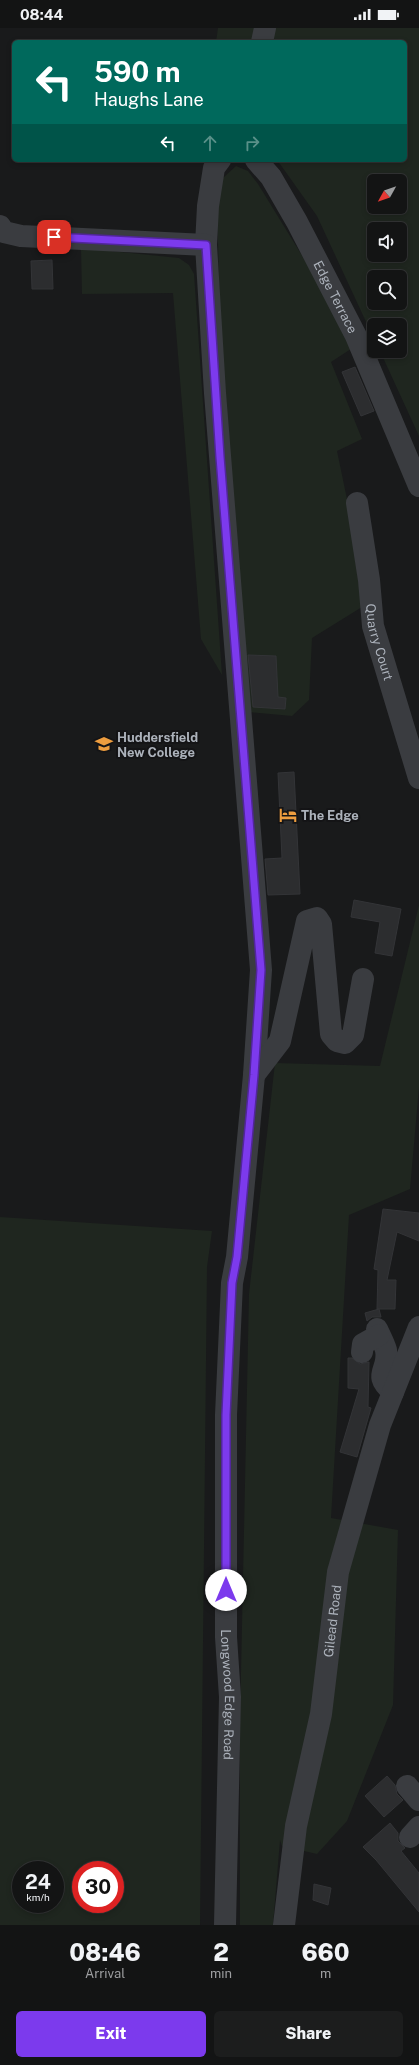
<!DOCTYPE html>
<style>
body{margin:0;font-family:"Public Sans",sans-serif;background:#1c1d1d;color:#f1f3f6;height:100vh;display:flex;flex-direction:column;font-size:15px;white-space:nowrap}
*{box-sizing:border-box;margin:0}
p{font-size:13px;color:#9d9ea0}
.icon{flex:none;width:22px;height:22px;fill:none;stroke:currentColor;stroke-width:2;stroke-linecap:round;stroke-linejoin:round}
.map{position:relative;height:1897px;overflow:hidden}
.side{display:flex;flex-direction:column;background:#131414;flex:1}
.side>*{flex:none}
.hud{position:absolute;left:12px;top:12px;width:395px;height:122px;border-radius:6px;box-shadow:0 2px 6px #0003,0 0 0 1px #323334;background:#00695c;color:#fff;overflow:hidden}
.needle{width:26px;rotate:230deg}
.buttons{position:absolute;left:367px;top:146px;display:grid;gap:8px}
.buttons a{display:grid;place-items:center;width:40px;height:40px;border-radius:6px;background:#131414;box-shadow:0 2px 6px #0003,0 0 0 1px #323334;font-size:20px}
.speed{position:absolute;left:12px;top:1833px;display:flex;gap:8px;font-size:20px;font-weight:700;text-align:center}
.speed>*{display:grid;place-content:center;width:52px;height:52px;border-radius:50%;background:#131414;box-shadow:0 2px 6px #0003,0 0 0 1px #323334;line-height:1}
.speed small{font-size:10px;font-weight:400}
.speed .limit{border:6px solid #d22;background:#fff;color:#111}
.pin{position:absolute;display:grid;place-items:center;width:34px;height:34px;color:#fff;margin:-17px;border-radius:8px;box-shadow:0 2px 6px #0006}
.me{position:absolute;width:44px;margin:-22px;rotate:0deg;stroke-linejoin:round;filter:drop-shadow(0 0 3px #0008)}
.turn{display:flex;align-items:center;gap:14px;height:84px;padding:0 16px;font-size:18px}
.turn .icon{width:52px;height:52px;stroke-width:2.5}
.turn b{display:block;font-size:28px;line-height:34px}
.lanes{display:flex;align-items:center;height:38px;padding:0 16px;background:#0003;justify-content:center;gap:20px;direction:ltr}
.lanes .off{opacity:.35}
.eta{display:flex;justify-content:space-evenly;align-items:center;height:68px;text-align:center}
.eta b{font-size:24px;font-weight:800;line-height:28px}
.cta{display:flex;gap:8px;margin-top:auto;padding:8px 16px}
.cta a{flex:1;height:46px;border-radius:6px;background:#7c3aed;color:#fff;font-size:16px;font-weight:800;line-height:46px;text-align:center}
.cta a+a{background:#1c1d1d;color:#f1f3f6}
.status{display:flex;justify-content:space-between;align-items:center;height:28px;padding:0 20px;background:#131414;direction:ltr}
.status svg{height:11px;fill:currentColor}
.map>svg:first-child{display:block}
.green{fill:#1f261f;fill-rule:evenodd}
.building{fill:#2c2d2f;stroke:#333437}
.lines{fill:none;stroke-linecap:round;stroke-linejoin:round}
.minor{stroke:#3a3c40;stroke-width:22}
.route-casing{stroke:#51269a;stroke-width:10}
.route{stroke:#7c3aed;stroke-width:7}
.labels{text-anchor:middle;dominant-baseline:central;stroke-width:4;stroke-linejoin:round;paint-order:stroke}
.street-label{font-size:13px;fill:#acb2bb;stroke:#141416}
.poi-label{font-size:13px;font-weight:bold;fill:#acb2bb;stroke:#141416;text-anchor:start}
</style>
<div class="status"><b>08:44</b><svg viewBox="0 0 49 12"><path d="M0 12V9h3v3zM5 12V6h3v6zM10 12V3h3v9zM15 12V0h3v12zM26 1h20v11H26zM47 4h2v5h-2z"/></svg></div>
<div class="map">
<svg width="419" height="1897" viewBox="0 0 419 1897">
<rect width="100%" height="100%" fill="#191a1b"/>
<!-- green -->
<g class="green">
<path d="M218,0H419V408L380,323H400V297H374V311L317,188L280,136L274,132H405V14H216ZM374,153H400V179H374ZM374,201H400V227H374ZM374,249H400V275H374Z"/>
<path d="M236,138L248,143L258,156L357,317L331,334L362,411L337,423L348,476L362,579L312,610L309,672L292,688L249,684L221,334L217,176L223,150Z"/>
<path d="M81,220L179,230L189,237L194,246L222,647L201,611L173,265L82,266Z"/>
<path d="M419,877V1059L410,1161L349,1187L331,1490L398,1502L393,1677L347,1793L317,1826L282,1818L280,1812L273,1897H240V1692L249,1266L275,1035L380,1038Z"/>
<path d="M0,1189L212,1203L207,1239L200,1897H0ZM21,1842H55V1876H21ZM81,1842H115V1876H81Z"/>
</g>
<!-- building -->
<g class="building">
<path d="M52,232L53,261H32L31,233Z"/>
<path d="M355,339L374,383L361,388L342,344Z"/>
<path d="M248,627L276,628L278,669L286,670L285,681L253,679Z"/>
<path d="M294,744L300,866L268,867L265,831L282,830L278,745Z"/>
<path d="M354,872L401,881L392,928L375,925L380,894L351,889Z"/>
<path d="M383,1181L419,1185V1213L397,1204L387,1252H396L395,1281H377L378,1242L374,1241Z"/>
<path d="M379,1281L381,1289H372L367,1293L365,1285Z"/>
<path d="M348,1330H352L360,1336L369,1334L368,1379L371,1380L357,1429L340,1424L359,1361L348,1360Z"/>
<path d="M387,1748L395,1757L397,1766L403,1772L384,1789L365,1768Z"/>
<path d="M390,1795L398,1805V1813L405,1820L401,1823L419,1845V1884L376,1832L363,1819Z"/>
<path d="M314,1856L331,1860L328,1877L313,1872Z"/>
</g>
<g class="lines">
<!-- minor -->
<g class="minor">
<path d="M262,14L265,0"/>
<path id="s1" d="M220,132L214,140L208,178L206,217L215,365L261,942L254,1047L237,1229L232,1255L226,1387V1609L230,1669L225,1897"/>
<path id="s2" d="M256,132L271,149L297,194L356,308L419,458"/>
<path d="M0,198L4,204L21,208L206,217"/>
<path id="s3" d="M357,475L369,552L373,598L419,750"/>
<path d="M254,1047L280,1013L307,893L317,890L321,896L331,1006L337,1013L345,1015L353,1007L363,951"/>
<path d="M377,1301C380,1308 384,1315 386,1322C390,1343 371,1346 393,1364"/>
<path d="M362,1324L363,1316L379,1307"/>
<path d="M407,1758L419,1772"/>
<path d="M410,1809L419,1799"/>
<path id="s4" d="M284,1897L296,1798L321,1686L338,1544L380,1397L419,1299"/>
</g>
</g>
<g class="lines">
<!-- route casing -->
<g class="route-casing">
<path id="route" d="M54,209L206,217L220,429L261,942L254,1047L237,1229L232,1255L226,1387V1562"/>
</g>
<!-- route -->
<use href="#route" class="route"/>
</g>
<!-- icons -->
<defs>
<g id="university-bare" transform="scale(1.38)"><path d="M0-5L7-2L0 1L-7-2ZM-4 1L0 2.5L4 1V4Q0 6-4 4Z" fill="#ed9d3f" stroke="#141416" stroke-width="2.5" paint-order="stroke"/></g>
<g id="hotel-bare" transform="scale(1.38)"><path d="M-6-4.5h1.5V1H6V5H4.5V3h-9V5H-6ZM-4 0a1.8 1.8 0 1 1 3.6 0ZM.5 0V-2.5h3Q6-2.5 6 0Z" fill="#ed9d3f" stroke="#141416" stroke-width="2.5" paint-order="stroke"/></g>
</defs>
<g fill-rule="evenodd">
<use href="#university-bare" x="104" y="716"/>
<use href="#hotel-bare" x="288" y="787"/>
</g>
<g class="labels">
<!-- street labels -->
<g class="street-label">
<text stroke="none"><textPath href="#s2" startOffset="159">Edge Terrace</textPath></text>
<text stroke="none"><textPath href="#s3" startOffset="141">Quarry Court</textPath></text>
<text stroke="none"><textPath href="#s4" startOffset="308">Gilead Road</textPath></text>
<text stroke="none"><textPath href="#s1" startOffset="1541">Longwood Edge Road</textPath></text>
</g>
<!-- poi labels -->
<g class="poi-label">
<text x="117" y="709">Huddersfield<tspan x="117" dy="15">New College</tspan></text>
<text x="301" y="787">The Edge</text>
</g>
</g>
</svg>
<div class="buttons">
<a><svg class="needle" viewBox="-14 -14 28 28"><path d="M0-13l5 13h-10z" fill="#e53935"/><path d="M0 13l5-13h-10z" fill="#9d9ea0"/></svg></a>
<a><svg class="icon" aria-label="sound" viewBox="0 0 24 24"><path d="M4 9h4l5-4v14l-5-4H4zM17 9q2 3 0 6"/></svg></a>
<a><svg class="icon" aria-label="search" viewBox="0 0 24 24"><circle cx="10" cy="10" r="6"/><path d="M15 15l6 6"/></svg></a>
<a><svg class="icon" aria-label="layers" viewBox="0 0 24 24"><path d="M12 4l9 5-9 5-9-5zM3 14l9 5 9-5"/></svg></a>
</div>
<div class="speed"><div>24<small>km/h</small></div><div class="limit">30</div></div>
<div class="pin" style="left:54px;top:209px;background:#d93025"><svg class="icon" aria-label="arrive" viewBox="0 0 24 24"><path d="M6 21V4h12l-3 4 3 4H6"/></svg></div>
<svg class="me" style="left:226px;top:1562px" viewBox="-20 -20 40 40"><circle r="19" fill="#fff"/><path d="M0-13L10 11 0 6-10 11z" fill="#7c3aed"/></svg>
<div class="hud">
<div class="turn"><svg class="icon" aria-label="left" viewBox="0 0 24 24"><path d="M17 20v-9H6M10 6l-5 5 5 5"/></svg><div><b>590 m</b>Haughs Lane</div></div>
<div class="lanes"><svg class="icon" aria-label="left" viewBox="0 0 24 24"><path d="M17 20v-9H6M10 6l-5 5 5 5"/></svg><svg class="icon off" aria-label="ahead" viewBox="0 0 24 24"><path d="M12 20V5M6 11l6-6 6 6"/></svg><svg class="icon off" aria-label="right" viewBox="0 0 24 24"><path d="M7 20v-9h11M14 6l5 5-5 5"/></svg></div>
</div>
</div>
<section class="side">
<div class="eta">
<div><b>08:46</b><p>Arrival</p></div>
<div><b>2</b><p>min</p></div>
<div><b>660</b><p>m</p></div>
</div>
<div class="cta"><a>Exit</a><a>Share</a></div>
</section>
